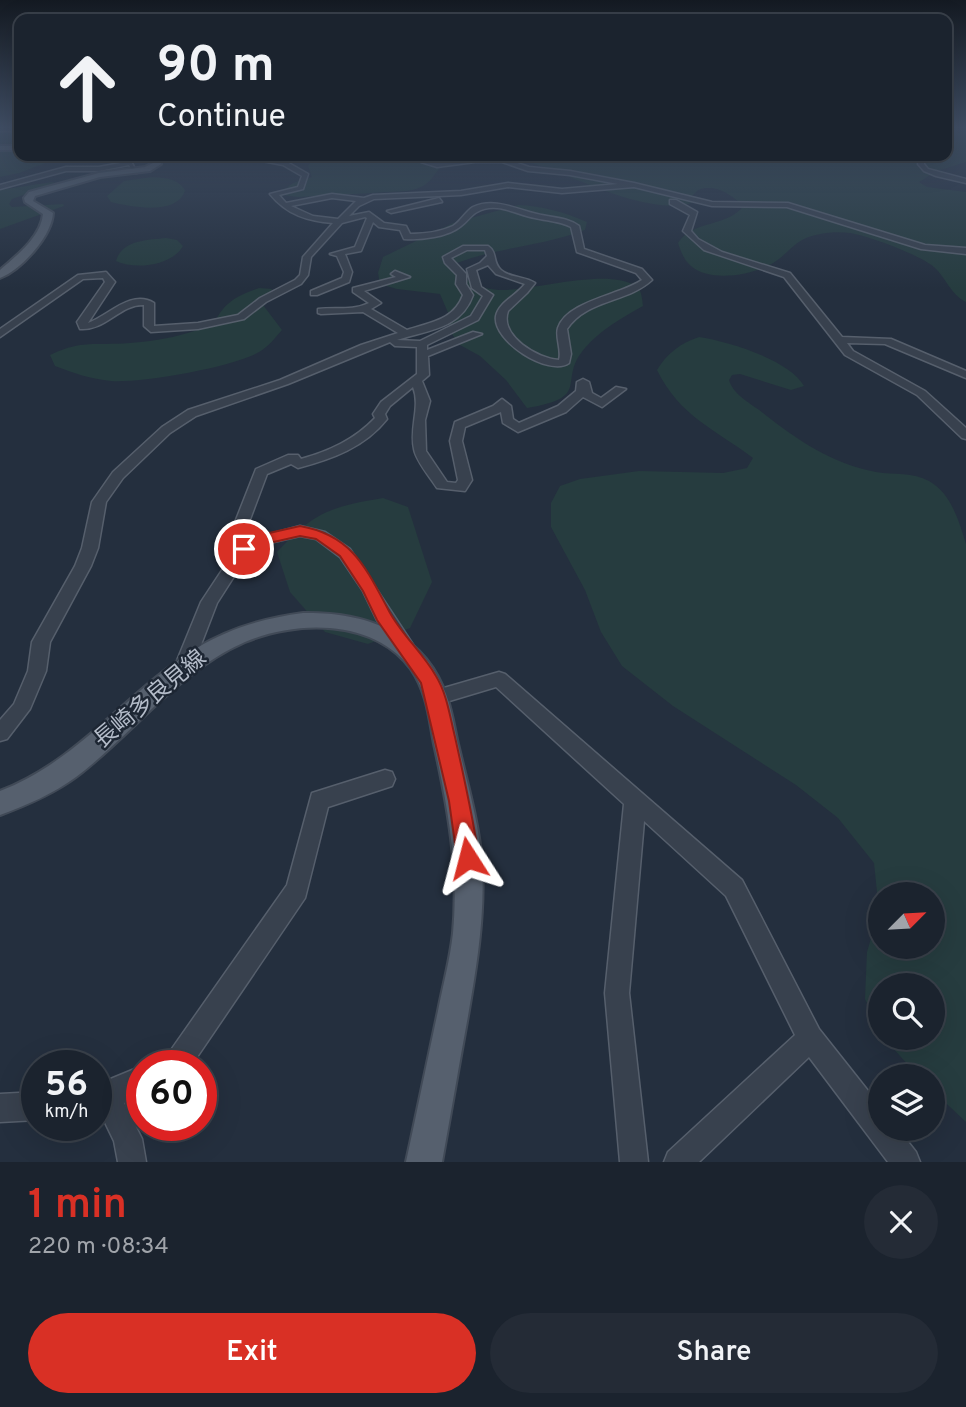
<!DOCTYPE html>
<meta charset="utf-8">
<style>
body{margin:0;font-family:Overpass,"Noto Sans JP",sans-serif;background:#242b36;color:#f1f3f6;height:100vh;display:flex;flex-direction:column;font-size:26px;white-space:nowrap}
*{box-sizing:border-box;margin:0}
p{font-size:23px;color:#a0a4aa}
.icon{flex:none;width:38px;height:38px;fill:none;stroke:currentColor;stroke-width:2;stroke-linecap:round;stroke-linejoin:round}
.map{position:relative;height:1162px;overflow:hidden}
.panel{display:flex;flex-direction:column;background:#1b232e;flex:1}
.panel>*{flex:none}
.guide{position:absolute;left:14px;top:14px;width:938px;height:147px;border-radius:14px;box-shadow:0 7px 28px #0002,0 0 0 2px #39404a;background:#1b232e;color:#f1f3f6;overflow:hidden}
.needle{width:46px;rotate:66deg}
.tools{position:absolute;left:868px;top:882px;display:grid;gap:14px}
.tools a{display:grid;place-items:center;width:77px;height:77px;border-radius:50%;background:#1b232e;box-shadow:0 7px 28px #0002,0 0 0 2px #39404a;font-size:35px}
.speed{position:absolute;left:21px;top:1050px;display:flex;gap:14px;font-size:35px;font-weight:700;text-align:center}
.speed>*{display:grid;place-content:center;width:91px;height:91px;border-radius:50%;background:#1b232e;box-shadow:0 7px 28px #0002,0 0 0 2px #39404a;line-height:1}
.speed small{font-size:18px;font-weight:400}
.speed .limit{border:10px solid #d22;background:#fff;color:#111}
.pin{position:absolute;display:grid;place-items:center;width:60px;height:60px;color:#fff;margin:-30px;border:4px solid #fff;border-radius:50%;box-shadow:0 2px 7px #0007}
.me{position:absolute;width:77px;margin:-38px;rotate:351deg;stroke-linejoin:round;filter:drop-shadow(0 0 5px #0008)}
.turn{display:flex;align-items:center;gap:24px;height:147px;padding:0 28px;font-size:32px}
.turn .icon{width:91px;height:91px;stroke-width:2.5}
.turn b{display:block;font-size:49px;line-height:60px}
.round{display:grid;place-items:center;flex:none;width:74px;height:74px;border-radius:37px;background:#242b36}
.head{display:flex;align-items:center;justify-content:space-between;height:119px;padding:0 28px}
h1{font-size:42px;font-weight:600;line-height:52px;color:#d93025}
.cta{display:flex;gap:14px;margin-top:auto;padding:14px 28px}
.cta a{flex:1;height:80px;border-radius:42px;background:#d93025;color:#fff;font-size:28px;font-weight:600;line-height:80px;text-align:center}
.cta a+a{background:#242b36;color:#f1f3f6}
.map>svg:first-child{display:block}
.green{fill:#263c3f;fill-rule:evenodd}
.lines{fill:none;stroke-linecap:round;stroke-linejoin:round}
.minor-casing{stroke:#565f6c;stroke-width:3}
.major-casing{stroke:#414a57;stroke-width:4}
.minor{fill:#38414e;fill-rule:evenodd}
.major{fill:#56606e;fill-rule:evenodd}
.route{fill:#d93025;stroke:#8d1f18;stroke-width:2}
.labels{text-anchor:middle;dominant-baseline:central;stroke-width:5;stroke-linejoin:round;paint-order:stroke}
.near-street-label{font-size:23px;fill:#b4bcc9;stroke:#1d2633}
</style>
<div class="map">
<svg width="966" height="1162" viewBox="0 0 966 1162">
<rect width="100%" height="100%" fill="#242f3e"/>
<!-- green -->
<g class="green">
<path d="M0,127H19V156H64L19,173L0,177Z"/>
<path d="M947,127H966V162L937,171L919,182L927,187L966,192V302C950,294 947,279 934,267C920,255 869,236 850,233C835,231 815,233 802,240C791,246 784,257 773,263C753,275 711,283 691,266C684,260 681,252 678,243C692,221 723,227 741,209L742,205C729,193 715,184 698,190L692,196L694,202C648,219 569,172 522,160C497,154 470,158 445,162C430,178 431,187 407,191L298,197L283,195L281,192L293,183L312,177L308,166L313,160L328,156H947Z"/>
<path d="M152,177C165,178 177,178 185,190C178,216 131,207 111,202L107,196L124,181Z"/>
<path d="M52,182L57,183L12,199L9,204L12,207L63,204L64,206L0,229V190Z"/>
<path d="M518,205C543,206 564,212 587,222L585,230C543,246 499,247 457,263L454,271C468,282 481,289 499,290C533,291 607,267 636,286C642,290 642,299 643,306C623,317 600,330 585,348C556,381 594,397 527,408L506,380L480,356L460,345L449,330V315L440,294L397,289L380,284L378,273L383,257L453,223Z"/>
<path d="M166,238L177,240L183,246C172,266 135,270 116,261C122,240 147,240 166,238Z"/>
<path d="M259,288L272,289L263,305L282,330C275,338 268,347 259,352C234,367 141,383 111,381C91,379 73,373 55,366L50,355C82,339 96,346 130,343C159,341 187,335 214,324C224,302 237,296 259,288Z"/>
<path d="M699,337C727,341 790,360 804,386L791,390L740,374L732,375L729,380C733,395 752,404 763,413C797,440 833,464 876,472C894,475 913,472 929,481C952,494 959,522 966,544V1122L933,1091V1076H918L884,1038H933V985H880V1030L865,999L867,952L879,911L874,863L838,818L796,785L673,706L622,666L601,632L585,590L551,527V503L560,486L580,479L639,471L723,473L747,468L753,458C715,429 680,417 657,370C667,353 681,343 699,337ZM880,894H933V947H880Z"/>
<path d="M383,498L408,507L432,582L410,628L368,644L325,632L290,592L277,552C315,512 329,507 383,498Z"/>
</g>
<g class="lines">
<!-- minor casing -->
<g class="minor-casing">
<g id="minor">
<rect x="0" y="127" width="19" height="4"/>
<path d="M251,156L287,162L308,174L303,189L279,195L286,203L332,194L364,198L373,195L461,191L508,183L562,189L618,184L570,175L528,171L502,162H475L437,167L421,162L473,156L435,163L503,158L529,167L570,171L634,183L712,202L788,203L925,245L966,248V254L921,249L787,207L712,206L634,187L562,193L508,187L461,195L374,199L359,206L349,216L369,212L384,223L406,226L410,234C423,234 440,232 453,226C461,221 465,212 473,207C495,197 517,210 537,214C552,218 567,217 579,226L584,249L642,269L652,280C627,303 587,299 567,329L571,354L569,363C549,377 492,341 496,316C499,302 517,295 525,284L496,274L488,265L476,270L481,287L493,295L478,320L427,345V350L473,332L482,334L428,356L429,375L422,381L430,401L425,420L426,451L447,482L456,483L458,480L450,441L455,422L493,406L502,399L511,406L513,419L519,423L558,406L576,391L577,382L583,379L589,382L592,393L601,398L616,387L626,389L602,407L583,397L566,412L518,432L503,423L501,412L465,427L462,441L472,480L465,491L437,488C430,477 416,461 414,449C409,427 421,407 413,387L390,406L385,414L387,419C365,447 332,459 298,468L291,464L267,474L246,530L249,540L300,526L325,532L350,549L416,649L413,654L407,656L401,654L377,620L363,591L340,557L316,539L300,536L265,544L249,553L217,603L192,668L189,673L183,675L177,673L174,668L201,602L236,549L232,530L256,469L288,455H298L301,459C329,451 354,440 375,418L373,414L381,402L417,374V347L395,346L390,342L288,384L196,416L170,433L123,478L106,502L98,548L91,566L50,642L46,671L30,709L7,739L0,741V720L14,704L28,671L32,642L75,566L82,548L92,502L113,472L162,427L188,410L280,380L361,345L398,333L363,312L321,314L318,313V309C336,307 352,311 369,303L353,292V288L396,277L391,274L395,271L410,277L364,291L381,303L371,309L407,330C431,322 454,320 463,295L456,284L457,275L445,263L443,257L463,246H488C498,253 492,262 501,270C510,278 525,276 535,283L527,293L508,311C499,336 538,359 559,360C562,350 555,337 558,328C567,301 620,295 642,280L636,273L577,252L571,227C560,221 547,221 535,218C517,215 496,201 477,212C471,215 467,222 461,226C448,237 421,240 404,239L400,230L379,227L373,222L361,251L345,254L352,272L349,282L317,295H311V291L342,278L344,272L337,256L330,254L355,247L367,218L365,217L342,223L311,257L308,275L301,284L266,302L244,319L198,329L151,332L144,326V305C120,304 106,331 80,329L77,322L105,282L103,278L83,279L0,337V329L78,275L106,272L115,282L88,323C108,316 131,289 154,303V326L198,323L238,315L260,298L295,280L300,275L303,257L333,223C308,221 287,215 270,194L298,187L302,176L283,165L257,160ZM332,198L356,201L338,219L313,216L291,206ZM467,250H485L487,256L480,263L467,269L472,288L483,296L471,316L420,341L397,340C428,330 461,329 473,295L466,284V274L451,258Z"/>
<path d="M919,156H925L924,164L928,169L966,179V183L936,176L924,171L918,164Z"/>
<path d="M131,161L137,173H133L129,165L99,171H66L0,189V185L66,167H99Z"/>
<path d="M439,198L442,202L391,213L387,211Z"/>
<path d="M670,200H676L697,212L691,231L698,239L722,252L790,273L842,337L891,339L966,371V378L885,344L847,343L853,351L925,391L966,428V439L962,438L917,395L845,355L784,277L704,250L683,231L690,215L670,204Z"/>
<path d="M499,672L505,674L742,880L819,1029L880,1106V1129H898L916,1152L920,1162H888L809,1057L699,1162H664L668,1152L795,1035L726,896L644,821L629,993L648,1162H620L605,993L624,804L496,687L436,705L430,702L427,697L430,692Z"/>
<path d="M385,770L392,772L395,779L392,786L328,807L305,898L191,1066H153L157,1057L171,1050L287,885L312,793Z"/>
<path d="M142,1066V1094L124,1103L142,1139L146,1162H118L114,1141L100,1112L96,1113V1085Z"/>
<path d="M37,1092V1120L0,1122V1094Z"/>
</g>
</g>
<!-- major casing -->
<g class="major-casing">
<g id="major">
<rect x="0" y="146" width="19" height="4"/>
<path d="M150,156H158L161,164L150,171L100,177L35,196L33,201L53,213C52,236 21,270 0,278V270C16,256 41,237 43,214L25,202L24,198L29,192L99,173L145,167L153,163Z"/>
<path d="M303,613C361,612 418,629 443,687C452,706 454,728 459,748C468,786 479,824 482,863C485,916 477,964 468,1016C459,1064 451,1113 442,1162H406C417,1112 427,1062 438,1011C443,985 450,960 453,933C459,868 448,808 434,744C429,718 427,692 411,669C374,619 297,620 245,642C178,671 133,734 76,777C53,794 27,805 0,815V791C79,761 127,691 197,648C230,628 265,618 303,613Z"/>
</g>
</g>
<!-- minor -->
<use href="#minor" class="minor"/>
<!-- major -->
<use href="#major" class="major"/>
</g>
<!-- sky -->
<linearGradient id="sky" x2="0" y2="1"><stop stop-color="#141a22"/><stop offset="0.44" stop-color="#3f4d63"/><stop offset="1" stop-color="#3f4d63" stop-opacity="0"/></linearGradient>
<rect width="966" height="289" fill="url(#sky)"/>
<!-- route -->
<path class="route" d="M300,526C352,535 366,568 389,611C401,634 423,653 436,676C447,694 450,717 455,737C464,777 473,817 479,858L476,866L468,869L460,866L457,858L449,801L421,683L377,620L363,591L340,556L316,539L300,536L265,544L244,554L236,549L256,536Z"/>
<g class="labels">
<!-- near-street labels -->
<g class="near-street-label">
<text transform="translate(151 700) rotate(-40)">長崎多良見線</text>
</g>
</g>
</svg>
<div class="tools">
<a><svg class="needle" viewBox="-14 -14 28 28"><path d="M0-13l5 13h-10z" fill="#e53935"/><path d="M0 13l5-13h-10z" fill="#a0a4aa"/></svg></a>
<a><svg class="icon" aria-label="search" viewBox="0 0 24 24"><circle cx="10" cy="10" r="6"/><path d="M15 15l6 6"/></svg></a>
<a><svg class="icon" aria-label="layers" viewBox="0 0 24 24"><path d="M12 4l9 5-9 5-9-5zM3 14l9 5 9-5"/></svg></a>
</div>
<div class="speed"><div>56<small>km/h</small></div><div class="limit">60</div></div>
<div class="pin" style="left:244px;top:549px;background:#d93025"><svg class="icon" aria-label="arrive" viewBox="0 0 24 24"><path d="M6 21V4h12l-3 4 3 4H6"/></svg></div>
<svg class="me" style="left:468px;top:858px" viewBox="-20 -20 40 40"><path d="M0-17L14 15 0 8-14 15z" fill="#d93025" stroke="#fff" stroke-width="4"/></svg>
<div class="guide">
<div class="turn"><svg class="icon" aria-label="ahead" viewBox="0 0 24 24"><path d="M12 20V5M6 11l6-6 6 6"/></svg><div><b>90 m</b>Continue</div></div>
</div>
</div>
<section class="panel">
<div class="head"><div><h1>1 min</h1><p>220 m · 08:34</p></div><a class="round"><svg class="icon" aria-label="close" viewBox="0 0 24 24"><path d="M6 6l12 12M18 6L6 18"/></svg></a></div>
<div class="cta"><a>Exit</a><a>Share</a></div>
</section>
